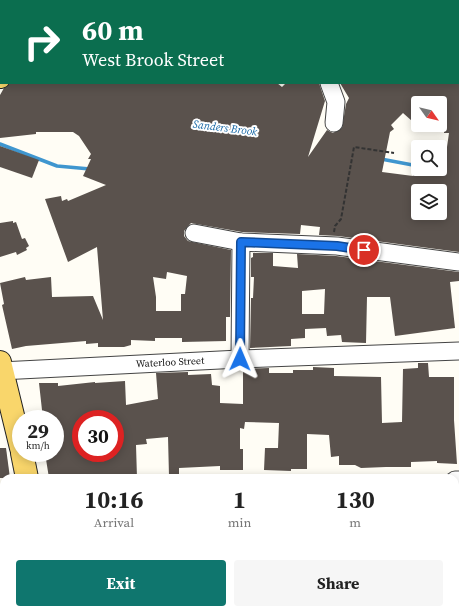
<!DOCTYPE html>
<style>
body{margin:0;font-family:"Source Serif 4",serif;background:#f6f6f6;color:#222;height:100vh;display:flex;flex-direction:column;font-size:15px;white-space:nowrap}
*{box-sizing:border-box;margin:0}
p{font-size:13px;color:#767676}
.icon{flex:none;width:22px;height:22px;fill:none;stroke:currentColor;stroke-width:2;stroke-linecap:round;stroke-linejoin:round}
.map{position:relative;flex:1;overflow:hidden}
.side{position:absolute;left:0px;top:474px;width:459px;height:140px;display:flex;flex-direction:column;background:#fff;border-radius:12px 12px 0 0;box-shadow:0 2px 10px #0003}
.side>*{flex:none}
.guide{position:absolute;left:0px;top:0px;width:459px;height:84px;box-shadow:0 2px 10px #0003;background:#0b6e4f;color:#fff;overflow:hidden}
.needle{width:26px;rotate:124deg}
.buttons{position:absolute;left:411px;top:96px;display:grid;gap:8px}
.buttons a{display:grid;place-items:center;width:36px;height:36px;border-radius:4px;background:#fff;box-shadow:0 2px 10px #0003;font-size:20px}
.speed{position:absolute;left:12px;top:410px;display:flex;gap:8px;font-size:20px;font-weight:700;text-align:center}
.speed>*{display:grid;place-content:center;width:52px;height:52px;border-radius:50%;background:#fff;box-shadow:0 2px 10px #0003;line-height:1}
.speed small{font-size:10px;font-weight:400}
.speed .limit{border:6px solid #d22;background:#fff;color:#111}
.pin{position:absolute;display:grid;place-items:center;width:34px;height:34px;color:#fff;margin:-17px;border:2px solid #fff;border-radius:50%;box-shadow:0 1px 4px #0007}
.me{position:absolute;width:44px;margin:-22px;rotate:1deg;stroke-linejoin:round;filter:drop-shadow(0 0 3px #0008)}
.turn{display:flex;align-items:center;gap:14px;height:84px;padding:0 16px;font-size:18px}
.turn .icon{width:52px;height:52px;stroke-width:2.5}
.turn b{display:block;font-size:28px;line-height:34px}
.eta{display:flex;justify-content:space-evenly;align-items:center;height:68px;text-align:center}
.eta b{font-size:24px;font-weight:700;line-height:28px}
.primary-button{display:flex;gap:8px;margin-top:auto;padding:8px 16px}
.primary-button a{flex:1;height:46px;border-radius:4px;background:#0f766e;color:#fff;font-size:16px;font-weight:700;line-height:46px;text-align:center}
.primary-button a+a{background:#f6f6f6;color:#222}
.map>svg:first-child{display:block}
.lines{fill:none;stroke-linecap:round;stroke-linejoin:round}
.stream{stroke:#3f96cf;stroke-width:3.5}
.building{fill:#5a524d;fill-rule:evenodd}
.minor-casing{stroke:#444;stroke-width:19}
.major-casing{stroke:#222;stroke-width:24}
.path{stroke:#333;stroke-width:2;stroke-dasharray:4 2;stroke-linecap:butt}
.minor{stroke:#fff;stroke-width:17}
.major{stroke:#f9d66b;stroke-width:22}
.route-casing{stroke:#114b97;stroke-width:10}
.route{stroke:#1a73e8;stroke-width:7}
.labels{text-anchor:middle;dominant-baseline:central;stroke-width:4;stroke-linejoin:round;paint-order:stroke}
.street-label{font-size:10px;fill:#111;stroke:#fff}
.water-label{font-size:11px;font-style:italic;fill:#1768a6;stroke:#fff}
</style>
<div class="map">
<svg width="459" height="614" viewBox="0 0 459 614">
<rect width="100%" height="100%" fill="#fffdf5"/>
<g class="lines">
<!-- stream -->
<g class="stream">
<path d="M0,144L57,166L90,169"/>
<path d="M381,159L418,166"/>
<path d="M437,169L448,171"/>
</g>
</g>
<!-- building -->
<g class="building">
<path d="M11,83H277L282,87L286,83H319L325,101L308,157L327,130L333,133L342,128L346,104L349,98L340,83H459V252L338,236L319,235L320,227L301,225L300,234L242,232L191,223L184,231V236L188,241L231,250L230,317H226V341L182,342V338H155V341L131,340V345L124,347H98V343L86,344V341L26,346L12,349L2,305L4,304L0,283L25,277L26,280L51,277L52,297L93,296L103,320L97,247L68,262L45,199L61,196L62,201L67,199L68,201L106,185L83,176L91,159H88L91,154L79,136L73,132H36V134L0,138V95L4,88ZM418,103H444V133H449L443,175L432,172L431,174L413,173V176L382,172L390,132L394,129L391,125L403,113L412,121L418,115ZM418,191H440V213H418ZM167,272L187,276L185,294H181V311H156V297L153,277L166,279Z"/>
<path d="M0,146L39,160L32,178L0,167Z"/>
<path d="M13,221V223L16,222L22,239L25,238L29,246L26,248L27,250L17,255L16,252L0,257V223Z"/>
<path d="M253,253H273V266L298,268L297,254L336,256L459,272V281L450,282L455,328L395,336L390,297H367L366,343L342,342L341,335L327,336L326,328L305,329V338L291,339V346L250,348L251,298H253L254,277H251V258L253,257ZM325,289L324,314H302V291Z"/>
<path d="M418,363H428L429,377H454V420L457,464L437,463V461L411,462V467H386L361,468L355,465H339V456L331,457L329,435L307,434V469H291V471L264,470L265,448H278L279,423L245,422L244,429L240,428V449H243V470H220V466L179,468V475L169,476L168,437L146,439L147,444L136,445L137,478H117V475L49,478L45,453H55V419H43L39,383H58V386L95,382V383L125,381L126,405L158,399L156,373L188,372V375L211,374L212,385L220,386V403L243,404V369L269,368V373H293V370H313V367L334,368V376L381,377L382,423L402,422L403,369L418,368ZM81,419H115L116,453H81Z"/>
<path d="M0,448H6L10,478H0Z"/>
</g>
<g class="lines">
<!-- minor casing -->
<g class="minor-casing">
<g id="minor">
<path d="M161,0L163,1"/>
<path d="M264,0L266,1"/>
<path d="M364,0L365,1"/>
<path d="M329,83L336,102L334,123"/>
<path d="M194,233L241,242L337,246L459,262"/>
<path d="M240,359L241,242"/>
<path d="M0,371L240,359L459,351"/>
<path d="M455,480H459"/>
<path d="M0,501H4"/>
<path d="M455,607L459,606"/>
<path d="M280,614L374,610"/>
</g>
</g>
<!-- major casing -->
<g class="major-casing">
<g id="major">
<path d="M50,1L51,0"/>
<path d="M0,77L1,75"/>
<path d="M0,362L21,448"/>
<path d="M22,453L27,478"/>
<path d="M58,610L59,614"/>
</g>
</g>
<!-- path -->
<path class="path" d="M334,232L335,226L341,219L354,147L394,153"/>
<!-- minor -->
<use href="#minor" class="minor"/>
<!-- major -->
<use href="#major" class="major"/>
</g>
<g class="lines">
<!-- route casing -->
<g class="route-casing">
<path id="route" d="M240,359L241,242L337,246L364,250"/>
</g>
<!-- route -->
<use href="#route" class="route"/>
</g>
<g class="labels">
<!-- street labels -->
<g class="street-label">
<text transform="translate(170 362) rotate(-3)">Waterloo Street</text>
</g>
<!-- water labels -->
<g class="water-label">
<text transform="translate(225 128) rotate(7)">Sanders Brook</text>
</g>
</g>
</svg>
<div class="buttons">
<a><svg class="needle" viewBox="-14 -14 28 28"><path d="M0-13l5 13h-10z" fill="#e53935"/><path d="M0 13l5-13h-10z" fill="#767676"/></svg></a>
<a><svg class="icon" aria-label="search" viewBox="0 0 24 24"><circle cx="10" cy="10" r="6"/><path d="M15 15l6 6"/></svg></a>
<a><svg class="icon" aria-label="layers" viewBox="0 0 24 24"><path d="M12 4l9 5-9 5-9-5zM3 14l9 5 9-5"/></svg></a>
</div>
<div class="speed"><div>29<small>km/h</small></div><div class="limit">30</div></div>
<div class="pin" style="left:364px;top:250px;background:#d93025"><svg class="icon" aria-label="arrive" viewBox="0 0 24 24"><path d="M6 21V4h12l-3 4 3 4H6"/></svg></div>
<svg class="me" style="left:240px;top:359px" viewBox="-20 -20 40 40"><path d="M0-17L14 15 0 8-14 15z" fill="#1a73e8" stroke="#fff" stroke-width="4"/></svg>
<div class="guide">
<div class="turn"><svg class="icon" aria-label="right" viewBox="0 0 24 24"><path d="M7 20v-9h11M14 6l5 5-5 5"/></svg><div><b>60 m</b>West Brook Street</div></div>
</div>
<section class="side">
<div class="eta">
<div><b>10:16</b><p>Arrival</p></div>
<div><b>1</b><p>min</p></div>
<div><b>130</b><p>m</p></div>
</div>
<div class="primary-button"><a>Exit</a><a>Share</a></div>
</section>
</div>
